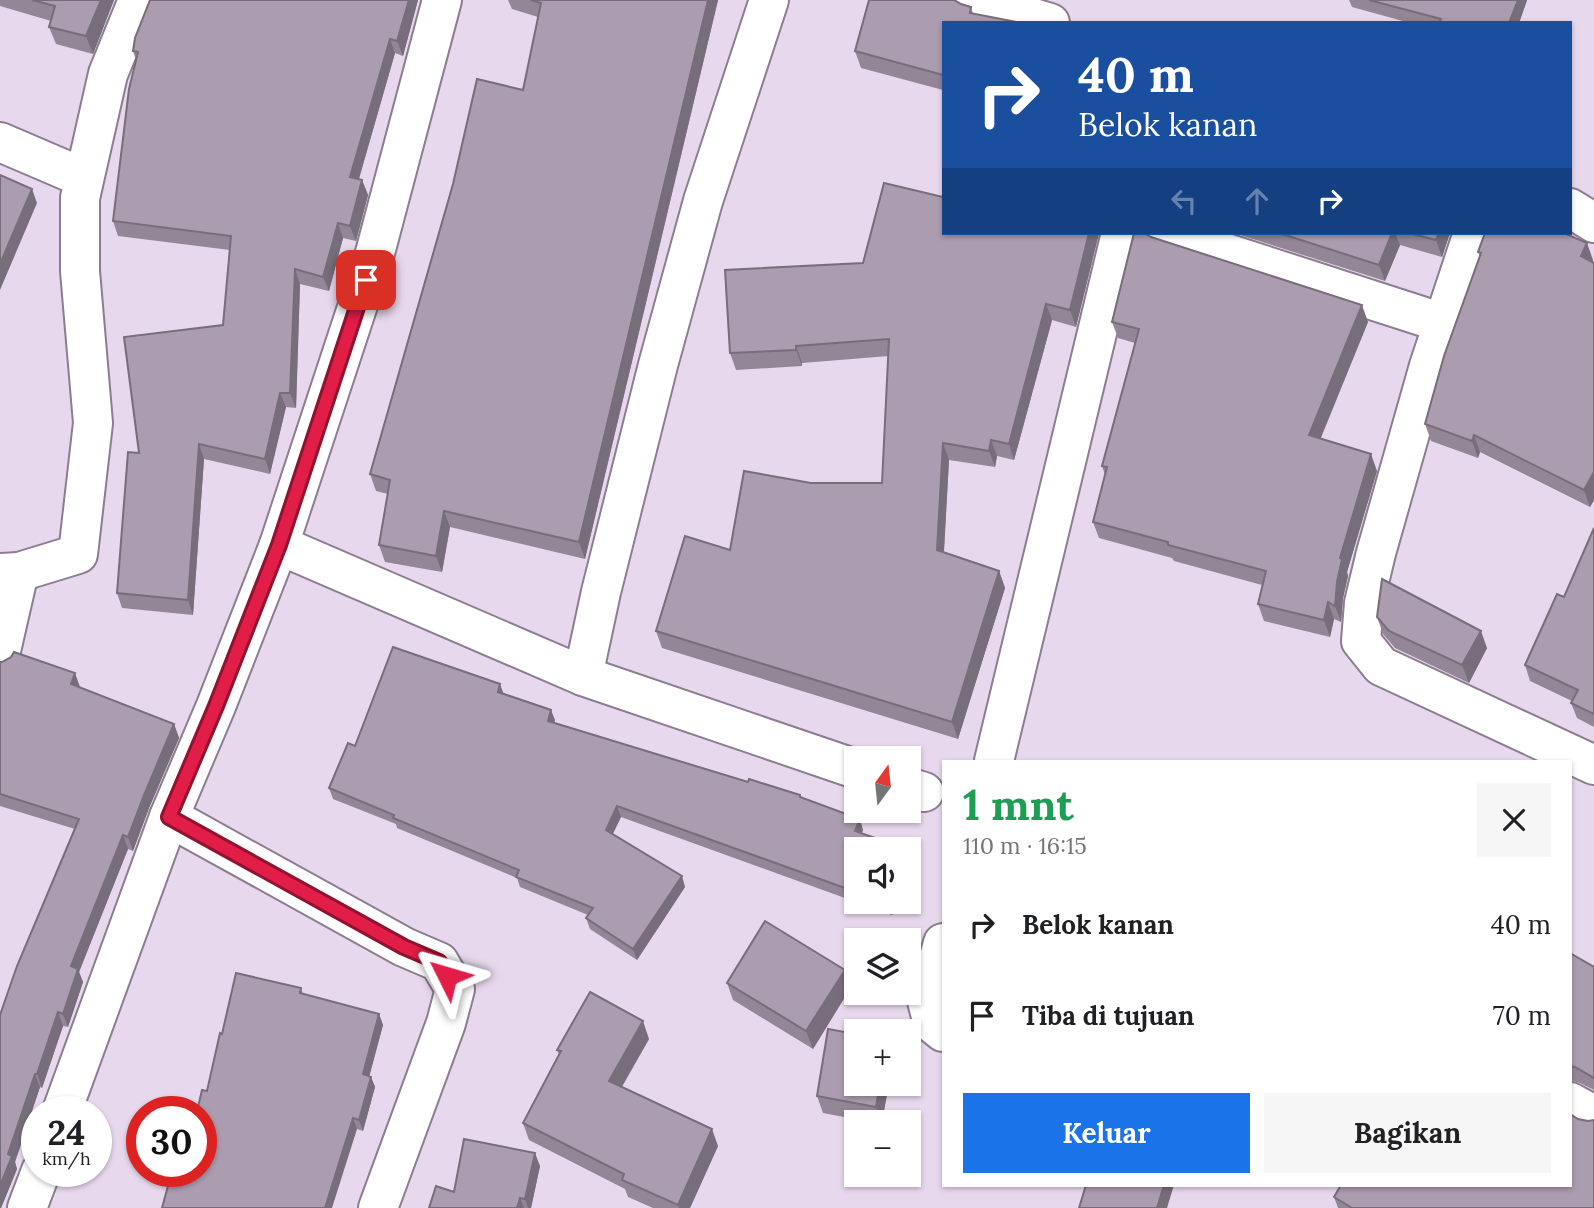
<!DOCTYPE html>
<html lang="id">
<meta charset="utf-8">
<style>
body{margin:0;font-family:Lora,serif;background:#f6f6f6;color:#202124;height:100vh;display:flex;flex-direction:column;font-size:26px;white-space:nowrap}
*{box-sizing:border-box;margin:0}
p{font-size:23px;color:#757577}
.icon{flex:none;width:38px;height:38px;fill:none;stroke:currentColor;stroke-width:2;stroke-linecap:round;stroke-linejoin:round}
.map{position:relative;flex:1;overflow:hidden}
.sheet{position:absolute;left:942px;top:760px;width:630px;height:427px;display:flex;flex-direction:column;background:#fff;border-radius:0px;box-shadow:0 2px 5px #0004}
.sheet>*{flex:none}
.top-card{position:absolute;left:942px;top:21px;width:630px;height:214px;border-radius:0px;box-shadow:0 2px 5px #0004;background:#1a4fa0;color:#fff;overflow:hidden}
.needle{width:46px;rotate:15deg}
.controls{position:absolute;left:844px;top:746px;display:grid;gap:14px}
.controls a{display:grid;place-items:center;width:77px;height:77px;border-radius:0px;background:#fff;box-shadow:0 2px 5px #0004;font-size:35px}
.speed{position:absolute;left:21px;top:1096px;display:flex;gap:14px;font-size:35px;font-weight:700;text-align:center}
.speed>*{display:grid;place-content:center;width:91px;height:91px;border-radius:50%;background:#fff;box-shadow:0 2px 5px #0004;line-height:1}
.speed small{font-size:18px;font-weight:400}
.speed .limit{border:10px solid #d22;background:#fff;color:#111}
.pin{position:absolute;display:grid;place-items:center;width:60px;height:60px;color:#fff;margin:-30px;border-radius:14px;box-shadow:0 4px 10px #0006}
.me{position:absolute;width:77px;margin:-38px;rotate:310deg;stroke-linejoin:round;filter:drop-shadow(0 0 5px #0008)}
.turn{display:flex;align-items:center;gap:24px;height:147px;padding:0 21px;font-size:32px}
.turn .icon{width:91px;height:91px;stroke-width:2.5}
.turn b{display:block;font-size:49px;line-height:60px}
.lanes{display:flex;align-items:center;height:66px;padding:0 21px;background:#0003;justify-content:center;gap:35px;direction:ltr}
.lanes .off{opacity:.35}
.round{display:grid;place-items:center;flex:none;width:74px;height:74px;border-radius:0px;background:#f6f6f6}
.headline{display:flex;align-items:center;justify-content:space-between;height:119px;padding:0 21px}
h1{font-size:42px;font-weight:700;line-height:52px;color:#1e9e55}
.button{display:flex;gap:14px;margin-top:auto;padding:14px 21px}
.button a{flex:1;height:80px;border-radius:0px;background:#1a73e8;color:#fff;font-size:28px;font-weight:700;line-height:80px;text-align:center}
.button a+a{background:#f6f6f6;color:#202124}
ul{padding:0;list-style:none}
li{display:flex;align-items:center;gap:21px;height:91px;padding:0 21px}
li div{flex:1}
li b{display:block;font-size:26px}
li em{font-style:normal}
.map>svg:first-child{display:block}
.lines{fill:none;stroke-linecap:round;stroke-linejoin:round}
.minor-casing{stroke:#8c7d90;stroke-width:42}
.minor{stroke:#fff;stroke-width:38}
.wall{fill:#938696}
.shaded-wall{fill:#786d7a}
.building{fill:#ab9caf;stroke:#786d7a;stroke-width:2}
.route-casing{stroke:#92132f;stroke-width:18}
.route{stroke:#e11d48;stroke-width:12}
</style>
<div class="map">
<svg width="1594" height="1208" viewBox="0 0 1594 1208">
<rect width="100%" height="100%" fill="#e8d8ed"/>
<g class="lines">
<!-- minor casing -->
<g class="minor-casing">
<g id="minor">
<path d="M974,0L1050,23"/>
<path d="M0,142L84,178"/>
<path d="M1570,208L1594,223"/>
<path d="M1164,233L1443,323"/>
<path d="M1473,233L1429,366L1376,553L1364,603L1361,641L1381,666L1594,765"/>
<path d="M279,545L583,676L856,769"/>
<path d="M0,573L19,572L78,554L93,423L80,271V198L108,74L138,0"/>
<path d="M0,655L19,572"/>
<path d="M583,676L601,592L658,365L703,201L769,0"/>
<path d="M994,761L1121,233"/>
<path d="M908,787L924,792"/>
<path d="M169,817L404,947L439,962L455,989L446,1023L378,1208"/>
<path d="M943,943L927,1001L933,1024L943,1032"/>
<path d="M1570,1102L1594,1115"/>
<path d="M62,1111L169,817L216,706L279,545L375,253L442,0"/>
<path d="M27,1208L41,1171"/>
</g>
</g>
<!-- minor -->
<use href="#minor" class="minor"/>
</g>
<!-- wall -->
<g class="wall">
<path d="M0,0H114L93,54L56,44L49,27L51,21L0,6Z"/>
<path d="M418,0L403,56L395,53L359,179L362,180L368,195L356,241L343,238L329,291L300,284L296,408L286,407L270,474L204,459L193,615L122,608L117,593L139,453L223,325L230,250L118,236L113,221L136,60L133,51Z"/>
<path d="M508,0H718L585,559L450,527L442,572L385,562L379,545L388,494L376,491L370,474L523,90L538,17L512,9Z"/>
<path d="M869,0H954L961,4L971,7L973,14L1022,23H943V90L861,68L855,51Z"/>
<path d="M1349,0H1527L1519,23H1410L1352,7Z"/>
<path d="M943,197L1099,233L1076,327L1052,320L1014,460L997,456L995,467L949,460L944,552L999,571L1005,588L958,739L662,648L656,631L730,550L811,483H882L889,356L802,363V366L736,370L730,353L863,263Z"/>
<path d="M1234,233H1450L1442,257L1400,245L1385,281Z"/>
<path d="M1151,237L1368,322L1321,438L1377,471L1347,572L1348,576L1343,598L1341,622L1334,619L1330,637L1264,621L1258,604L1262,585L1174,561L1172,558L1099,538L1093,522L1105,475L1102,466L1135,343L1118,338L1112,322Z"/>
<path d="M1478,252L1593,260L1592,262L1594,263V500L1590,507L1480,452L1478,458L1431,441L1425,424L1480,256Z"/>
<path d="M1594,528V727L1577,718L1571,703L1572,701L1530,681L1525,665L1564,597Z"/>
<path d="M1377,617L1487,648L1469,683L1395,648L1383,634Z"/>
<path d="M0,662L80,687L174,724L179,738L149,808L133,851L128,849L79,972L83,982L68,1027L63,1026L42,1088L40,1087L15,1162L17,1169L1,1208H0L75,829L0,806Z"/>
<path d="M504,693L555,720L554,723L748,782L800,795L802,798L863,830L856,849V901H897L892,915L621,817L613,834L685,887L637,960L590,929L586,918L588,915L520,887L517,878L397,828L396,824L333,799L329,788L355,746Z"/>
<path d="M1570,953L1594,967V1090L1580,1083L1570,1080Z"/>
<path d="M845,970L851,987L813,1049L733,1000L727,983Z"/>
<path d="M301,988L303,994L379,1014L383,1025L369,1076L371,1077L375,1087L363,1131L357,1129L201,1171L222,1034Z"/>
<path d="M649,1039L622,1087L718,1146L690,1208H653L628,1197L625,1189L529,1140L523,1123L559,1054L557,1050Z"/>
<path d="M856,1083H889L882,1122H870L823,1113L817,1096Z"/>
<path d="M540,1166L531,1208H429L454,1192Z"/>
<path d="M1334,1197L1594,1208H1338Z"/>
</g>
<!-- shaded-wall -->
<g class="shaded-wall">
<path d="M101,0H114L93,54L86,36Z"/>
<path d="M409,0H418L403,56L397,41Z"/>
<path d="M708,0H718L585,559L579,542Z"/>
<path d="M1518,0H1527L1519,23H1509Z"/>
<path d="M390,39L395,53L355,192L350,177Z"/>
<path d="M362,180L368,195L356,241L350,226Z"/>
<path d="M32,189L37,203L0,290V264Z"/>
<path d="M338,223L343,238L329,291L323,277Z"/>
<path d="M1089,233H1099L1076,327L1070,310Z"/>
<path d="M1392,233H1395L1400,245L1385,281L1379,265Z"/>
<path d="M1439,233H1450L1442,257L1436,240Z"/>
<path d="M1587,243L1593,260L1587,273L1581,256Z"/>
<path d="M295,269L300,284L296,408L290,393Z"/>
<path d="M1046,304L1052,320L1014,460L1009,444Z"/>
<path d="M1362,305L1368,322L1315,451L1309,435Z"/>
<path d="M796,346L802,363V366L796,350Z"/>
<path d="M280,393L286,407L270,474L265,459Z"/>
<path d="M1474,435L1480,452L1478,458L1472,441Z"/>
<path d="M991,440L997,456L995,467L989,451Z"/>
<path d="M943,443L949,460L943,566L937,550Z"/>
<path d="M199,444L204,459L193,615L188,600Z"/>
<path d="M1371,454L1377,471L1347,572L1348,576L1343,598L1341,622L1335,606L1340,558Z"/>
<path d="M1594,472V500L1590,507L1584,490Z"/>
<path d="M444,511L450,527L442,572L436,556Z"/>
<path d="M999,571L1005,588L958,739L952,722Z"/>
<path d="M1328,602L1334,619L1330,637L1324,620Z"/>
<path d="M1481,631L1487,648L1469,683L1462,665Z"/>
<path d="M75,673L80,687L76,698L71,684Z"/>
<path d="M500,684L504,695L498,692Z"/>
<path d="M551,710L555,720L551,732L548,721Z"/>
<path d="M174,724L179,738L149,808L133,851L128,837L144,795Z"/>
<path d="M617,806L621,817L609,841L606,830Z"/>
<path d="M860,819L863,830L859,841L855,831Z"/>
<path d="M123,835L128,849L79,972L83,982L68,1027L63,1014L71,966Z"/>
<path d="M908,852L911,860L908,868Z"/>
<path d="M682,876L685,887L637,960L633,949Z"/>
<path d="M889,901H897L892,915L888,904Z"/>
<path d="M845,970L851,987L813,1049L806,1031Z"/>
<path d="M58,1012L63,1026L42,1088L37,1074Z"/>
<path d="M379,1014L383,1025L367,1085L363,1074Z"/>
<path d="M643,1021L649,1039L615,1098L609,1081Z"/>
<path d="M35,1074L40,1087L15,1162L17,1169L1,1208H0V1186L8,1154Z"/>
<path d="M371,1077L375,1087L363,1131L359,1120Z"/>
<path d="M880,1083H889L882,1122H881L876,1107Z"/>
<path d="M353,1118L357,1129L332,1208H325Z"/>
<path d="M712,1129L718,1146L690,1208H679L678,1205Z"/>
<path d="M535,1153L540,1166L531,1208H528L525,1199Z"/>
<path d="M1164,1185H1174L1167,1208H1157Z"/>
<path d="M520,1198L524,1208H517Z"/>
</g>
<!-- building -->
<g class="building">
<path d="M32,0H101L86,36L49,27L55,6Z"/>
<path d="M150,0H409L397,41L390,39L350,177L362,180L350,226L338,223L323,277L295,269L290,393H280L265,459L199,444L188,600L117,593L128,452L139,453L124,337L223,325L231,236L113,221L129,89L138,52L133,51L135,38Z"/>
<path d="M531,0H708L579,542L444,511L436,556L379,545L390,480L370,474L453,184L477,79L523,90L541,3Z"/>
<path d="M869,0H954L961,4L971,7L970,13L1022,23H943V75L855,51Z"/>
<path d="M1369,0H1518L1509,23H1439L1441,19Z"/>
<path d="M0,175L32,189L0,264Z"/>
<path d="M884,183L943,197V233H1089L1070,310L1046,304L1009,444L991,440L989,451L943,443L937,550L999,571L952,722L656,631L685,536L730,550L744,471L811,483H882L889,339L796,346V350L730,353L725,270L863,263Z"/>
<path d="M1134,233H1144L1151,237L1362,305L1309,435L1371,454L1340,558L1342,559L1337,582L1335,606L1328,602L1324,620L1258,604L1266,571L1168,545V542L1093,522L1107,467L1102,466L1139,329L1112,322Z"/>
<path d="M1279,233H1392L1379,265Z"/>
<path d="M1409,233H1439L1436,240Z"/>
<path d="M1485,233H1564L1587,243L1581,256L1594,263V472L1584,490L1474,435L1472,441L1425,424L1444,356L1481,253L1478,252Z"/>
<path d="M1594,528V714L1571,703L1578,690L1525,665L1557,594L1564,597Z"/>
<path d="M1382,579L1481,631L1462,665L1389,631L1377,617Z"/>
<path d="M393,647L500,684L498,692L551,710L548,721L748,782L749,779L800,795V797L860,819L855,831L906,849H856V892L617,806L606,830L682,876L633,949L586,918L593,908L516,877L519,870L393,818L394,815L329,788L348,743L355,746Z"/>
<path d="M14,652L75,673L71,684L174,724L144,795L128,837L123,835L71,966L78,969L63,1014L58,1012L37,1074H35L8,1154L12,1156L0,1186V1015L17,966L79,819L0,794V662H2L11,657Z"/>
<path d="M765,921L845,970L806,1031L727,983Z"/>
<path d="M1570,953L1594,967V1078L1575,1067L1570,1066Z"/>
<path d="M236,973L301,988L300,993L379,1014L363,1074L371,1077L359,1120L353,1118L325,1208H162L172,1171H201V1111H197L202,1090L207,1091L220,1033L222,1034Z"/>
<path d="M590,992L643,1021L609,1081L712,1129L678,1205L622,1180L624,1174L523,1123L561,1051L557,1050Z"/>
<path d="M828,1029L856,1034V1083H880L876,1107L817,1096Z"/>
<path d="M1570,1114L1578,1119L1588,1121L1594,1120V1208H1352L1334,1197L1341,1185H1570Z"/>
<path d="M464,1139L535,1153L525,1199L520,1198L517,1208H429L436,1186L454,1192Z"/>
<path d="M1086,1185H1164L1157,1208H1079Z"/>
</g>
<g class="lines">
<!-- route casing -->
<g class="route-casing">
<path id="route" d="M366,280L279,545L216,706L169,817L404,947L439,962L447,976"/>
</g>
<!-- route -->
<use href="#route" class="route"/>
</g>
</svg>
<div class="controls">
<a><svg class="needle" viewBox="-14 -14 28 28"><path d="M0-13l5 13h-10z" fill="#e53935"/><path d="M0 13l5-13h-10z" fill="#757577"/></svg></a>
<a><svg class="icon" aria-label="sound" viewBox="0 0 24 24"><path d="M4 9h4l5-4v14l-5-4H4zM17 9q2 3 0 6"/></svg></a>
<a><svg class="icon" aria-label="layers" viewBox="0 0 24 24"><path d="M12 4l9 5-9 5-9-5zM3 14l9 5 9-5"/></svg></a>
<a>+</a>
<a>−</a>
</div>
<div class="speed"><div>24<small>km/h</small></div><div class="limit">30</div></div>
<div class="pin" style="left:366px;top:280px;background:#d93025"><svg class="icon" aria-label="arrive" viewBox="0 0 24 24"><path d="M6 21V4h12l-3 4 3 4H6"/></svg></div>
<svg class="me" style="left:447px;top:976px" viewBox="-20 -20 40 40"><path d="M0-17L14 15 0 8-14 15z" fill="#e11d48" stroke="#fff" stroke-width="4"/></svg>
<div class="top-card">
<div class="turn"><svg class="icon" aria-label="right" viewBox="0 0 24 24"><path d="M7 20v-9h11M14 6l5 5-5 5"/></svg><div><b>40 m</b>Belok kanan</div></div>
<div class="lanes"><svg class="icon off" aria-label="left" viewBox="0 0 24 24"><path d="M17 20v-9H6M10 6l-5 5 5 5"/></svg><svg class="icon off" aria-label="ahead" viewBox="0 0 24 24"><path d="M12 20V5M6 11l6-6 6 6"/></svg><svg class="icon" aria-label="right" viewBox="0 0 24 24"><path d="M7 20v-9h11M14 6l5 5-5 5"/></svg></div>
</div>
<section class="sheet">
<div class="headline"><div><h1>1 mnt</h1><p>110 m · 16:15</p></div><a class="round"><svg class="icon" aria-label="close" viewBox="0 0 24 24"><path d="M6 6l12 12M18 6L6 18"/></svg></a></div>
<ul>
<li><svg class="icon" aria-label="right" viewBox="0 0 24 24"><path d="M7 20v-9h11M14 6l5 5-5 5"/></svg><div><b>Belok kanan</b></div><em>40 m</em></li>
<li><svg class="icon" aria-label="arrive" viewBox="0 0 24 24"><path d="M6 21V4h12l-3 4 3 4H6"/></svg><div><b>Tiba di tujuan</b></div><em>70 m</em></li>
</ul>
<div class="button"><a>Keluar</a><a>Bagikan</a></div>
</section>
</div>
